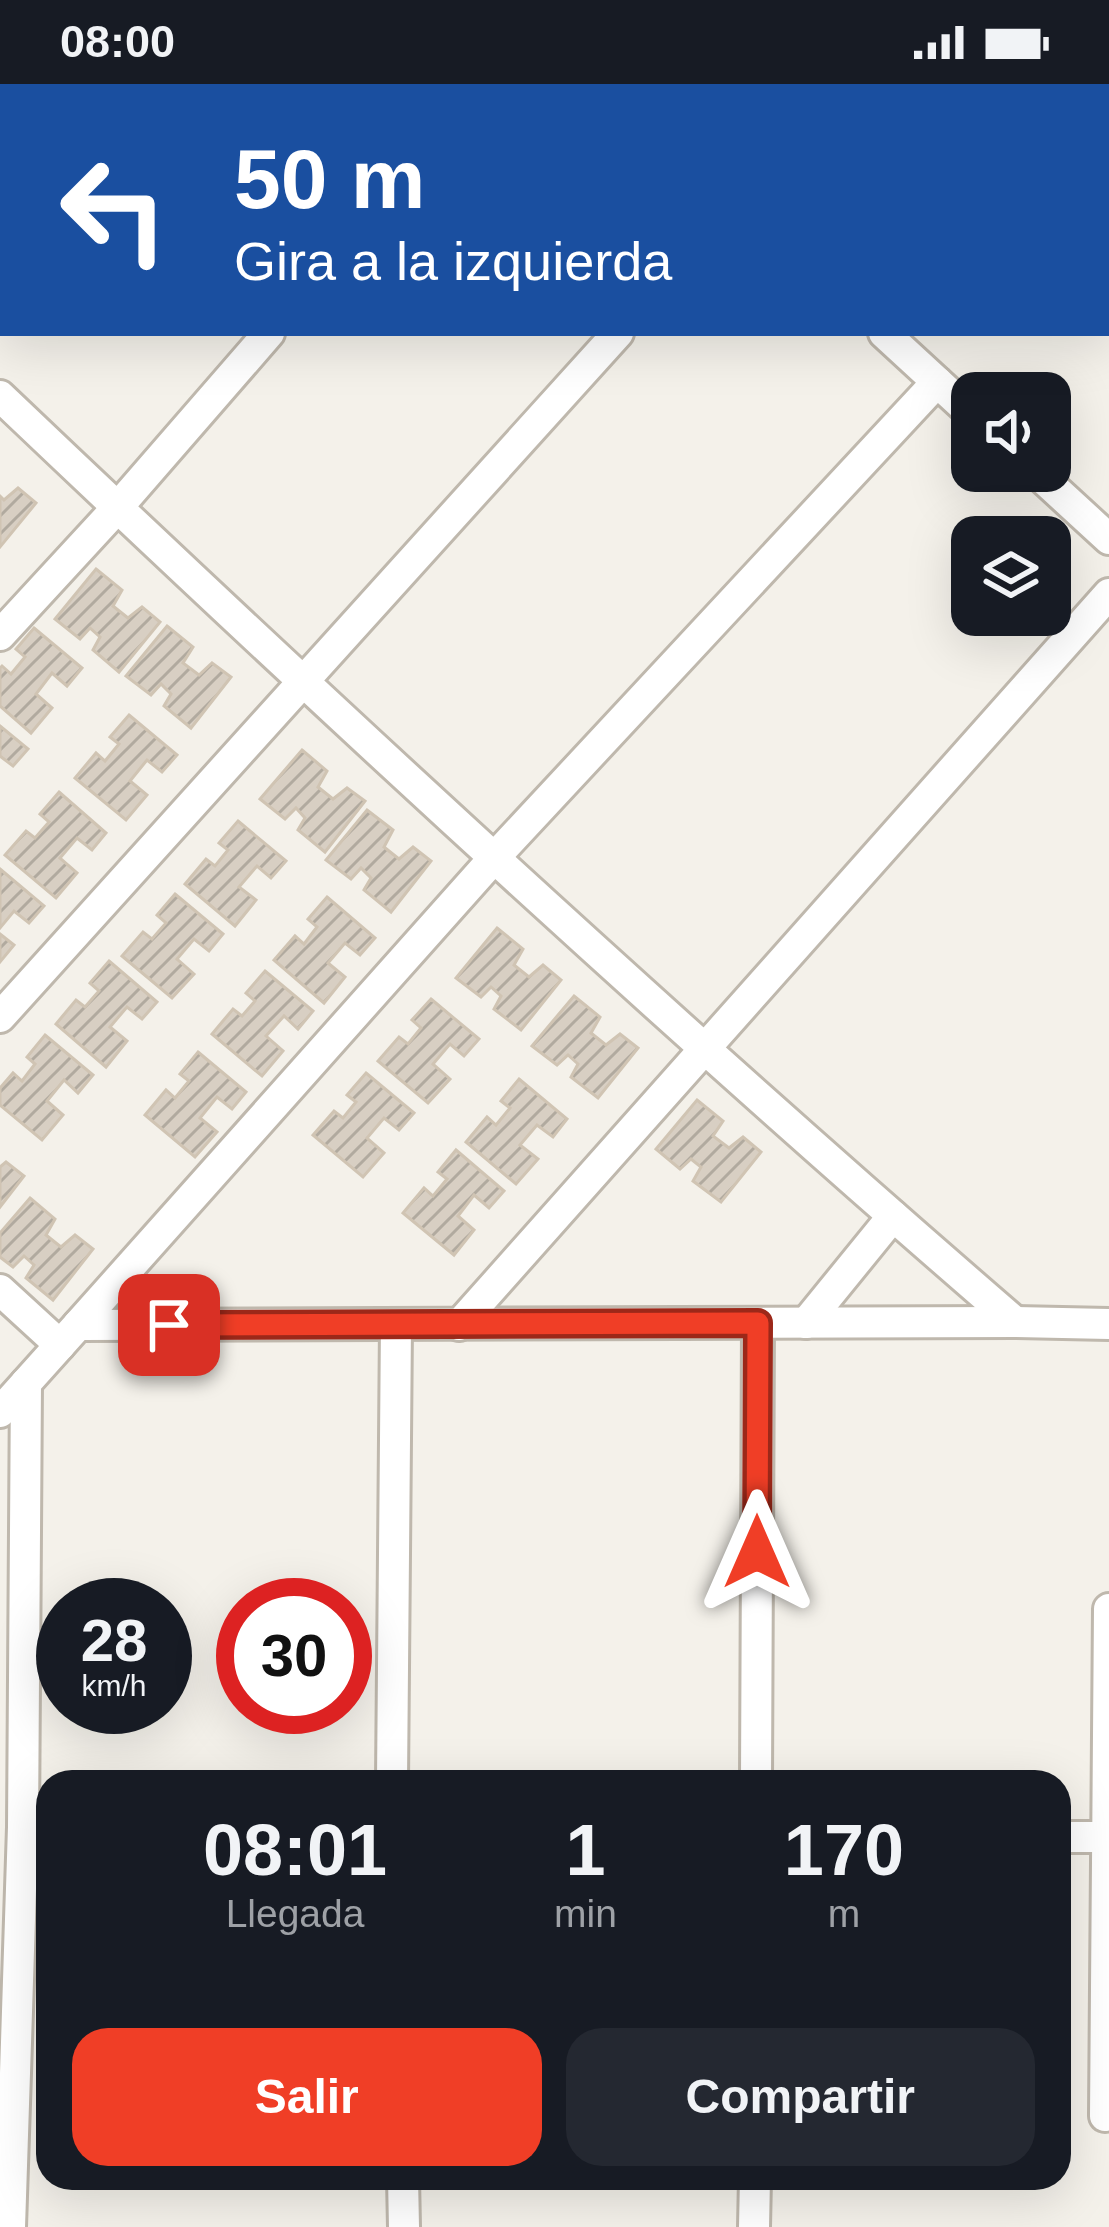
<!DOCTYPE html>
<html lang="es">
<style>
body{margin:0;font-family:Arial,sans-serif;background:#242831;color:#f1f3f6;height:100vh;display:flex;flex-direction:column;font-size:45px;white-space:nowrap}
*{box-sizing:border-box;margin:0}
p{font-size:39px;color:#9ea1a6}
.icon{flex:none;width:66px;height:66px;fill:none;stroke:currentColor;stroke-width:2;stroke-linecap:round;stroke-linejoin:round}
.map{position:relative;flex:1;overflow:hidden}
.panel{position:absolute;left:36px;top:1686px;width:1035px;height:420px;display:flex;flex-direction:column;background:#171b24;border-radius:36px;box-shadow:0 12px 48px #0002}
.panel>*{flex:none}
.guide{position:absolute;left:0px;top:0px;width:1110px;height:252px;box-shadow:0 12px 48px #0002;background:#1a4fa0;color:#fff;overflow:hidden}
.buttons{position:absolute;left:951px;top:288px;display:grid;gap:24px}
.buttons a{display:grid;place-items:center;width:120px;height:120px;border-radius:24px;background:#171b24;box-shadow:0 12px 48px #0002;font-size:60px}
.speed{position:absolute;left:36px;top:1494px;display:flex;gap:24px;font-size:60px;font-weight:700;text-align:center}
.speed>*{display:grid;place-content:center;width:156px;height:156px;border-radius:50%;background:#171b24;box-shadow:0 12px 48px #0002;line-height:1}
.speed small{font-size:30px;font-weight:400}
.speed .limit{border:18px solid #d22;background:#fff;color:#111}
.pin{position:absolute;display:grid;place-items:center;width:102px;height:102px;color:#fff;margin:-51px;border-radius:24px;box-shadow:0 6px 18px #0006}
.me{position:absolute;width:132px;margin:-66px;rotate:0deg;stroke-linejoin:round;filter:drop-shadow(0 0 9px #0008)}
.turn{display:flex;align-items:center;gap:42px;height:252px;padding:0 36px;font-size:54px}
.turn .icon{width:156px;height:156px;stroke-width:2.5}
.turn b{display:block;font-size:84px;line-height:102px}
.eta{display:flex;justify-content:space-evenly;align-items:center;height:204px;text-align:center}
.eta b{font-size:72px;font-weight:600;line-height:84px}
.cta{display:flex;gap:24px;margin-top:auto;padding:24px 36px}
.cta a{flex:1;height:138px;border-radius:36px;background:#f03e26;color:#fff;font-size:48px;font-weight:600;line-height:138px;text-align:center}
.cta a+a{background:#242831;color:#f1f3f6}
.status{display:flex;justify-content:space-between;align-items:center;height:84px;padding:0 60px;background:#171b24;direction:ltr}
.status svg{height:33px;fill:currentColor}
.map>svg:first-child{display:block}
.building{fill:url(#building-hatch);stroke:#d0c4b3;stroke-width:3}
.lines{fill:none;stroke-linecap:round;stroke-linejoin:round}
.minor-casing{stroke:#bfb8ad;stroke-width:36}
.minor{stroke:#fff;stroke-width:30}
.route-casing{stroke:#9c2819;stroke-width:30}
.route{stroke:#f03e26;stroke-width:21}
</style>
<div class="status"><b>08:00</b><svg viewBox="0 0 49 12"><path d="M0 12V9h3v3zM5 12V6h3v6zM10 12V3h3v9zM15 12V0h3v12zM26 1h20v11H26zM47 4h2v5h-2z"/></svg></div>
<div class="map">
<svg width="1109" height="2143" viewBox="0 0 1109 2143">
<defs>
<pattern id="building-hatch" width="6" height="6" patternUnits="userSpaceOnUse" patternTransform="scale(3)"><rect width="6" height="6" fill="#d8cfc3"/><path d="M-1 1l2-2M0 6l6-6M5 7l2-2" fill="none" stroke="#b1aa9f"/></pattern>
</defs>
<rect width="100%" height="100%" fill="#f4f1ea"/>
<!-- building -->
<g class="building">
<path d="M3,0L7,3H3V63L0,61V1Z"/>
<path d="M18,404L36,419L0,463V412L4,416Z"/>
<path d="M96,485L122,506L113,522L128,534L142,523L160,538L119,588L93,566L100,553L90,544L80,555L55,535Z"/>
<path d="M167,542L193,563L183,579L199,591L212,579L231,593L191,644L164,622L171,610L161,600L151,611L126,592Z"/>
<path d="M34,544L82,584L67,602L52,589L36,610L52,624L31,649L0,622V584L2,582L11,590L25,573L16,565Z"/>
<path d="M129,631L177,671L162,688L147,676L130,697L147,711L126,736L75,694L96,669L105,677L119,660L110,653Z"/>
<path d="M0,642L28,665L13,682L0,672Z"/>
<path d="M302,666L327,687L318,703L333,715L347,704L365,717L325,768L298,746L305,734L296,724L285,735L260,715Z"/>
<path d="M59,708L106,749L92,766L77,754L60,774L77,789L56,814L5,771L26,747L35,754L49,738L40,730Z"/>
<path d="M367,726L393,746L384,763L399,775L413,763L431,777L391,828L364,806L371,794L361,784L351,795L326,776Z"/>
<path d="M238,737L286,777L271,794L257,782L239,803L256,816L235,842L185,800L206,775L215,782L228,766L219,759Z"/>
<path d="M0,785L44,822L29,839L14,827L0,844Z"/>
<path d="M175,810L223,850L209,867L194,855L177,875L194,890L172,914L122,872L143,848L152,855L166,839L157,831Z"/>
<path d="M327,813L375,854L360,871L345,859L328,879L345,893L324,919L274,876L295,852L304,860L317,843L308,835Z"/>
<path d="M497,844L523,865L514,881L529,893L543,881L561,896L521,946L494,925L501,912L491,903L481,913L456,894Z"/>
<path d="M0,850L14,861L0,878Z"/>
<path d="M109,877L157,918L142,935L127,923L110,943L127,957L106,983L56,940L76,916L85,923L99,907L90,899Z"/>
<path d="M265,887L313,927L298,945L284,932L266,952L283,967L262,992L212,950L233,925L242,932L255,917L246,909Z"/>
<path d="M574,912L600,933L591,949L606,961L620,950L638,964L598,1014L571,993L578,980L568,971L557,981L532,962Z"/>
<path d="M431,915L479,955L464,972L450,960L433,980L450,995L428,1019L378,977L399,953L408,960L421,944L412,936Z"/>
<path d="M45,951L93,991L78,1009L64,996L47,1017L63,1031L42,1056L0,1021V1004L13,989L22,997L35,980L27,973Z"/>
<path d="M198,968L246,1008L232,1025L217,1013L200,1034L217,1048L195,1073L145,1031L166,1006L175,1014L189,997L180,990Z"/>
<path d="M366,989L414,1029L399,1046L384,1034L367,1054L384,1069L363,1093L313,1051L334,1027L343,1034L356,1018L347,1011Z"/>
<path d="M519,995L567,1035L553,1053L537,1041L520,1061L538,1075L516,1100L466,1058L487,1033L496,1041L510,1024L501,1017Z"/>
<path d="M697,1016L723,1037L713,1052L729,1064L743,1053L761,1068L721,1118L693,1097L701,1083L691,1075L680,1085L656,1065Z"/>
<path d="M456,1066L504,1107L489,1124L474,1111L458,1132L474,1146L454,1171L403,1129L424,1104L433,1112L447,1095L438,1088Z"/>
<path d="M6,1078L24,1092L0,1123V1083Z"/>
<path d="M30,1114L55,1135L46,1151L61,1163L75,1151L93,1165L53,1216L26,1194L34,1181L24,1172L13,1183L0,1173V1149Z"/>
</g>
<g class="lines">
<!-- minor casing -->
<g class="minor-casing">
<g id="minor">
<path d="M608,0L612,3"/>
<path d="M139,3L142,0"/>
<path d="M484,3L486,0"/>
<path d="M0,158L3,154"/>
<path d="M884,249L972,330"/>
<path d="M0,312C332,628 669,939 1015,1238"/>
<path d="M1035,387L1109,455"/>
<path d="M0,551L117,424L269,249"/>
<path d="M0,933L618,249"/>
<path d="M0,1206L60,1261"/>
<path d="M806,1239L893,1132"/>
<path d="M78,1241L494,774L937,298"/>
<path d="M459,1241L1109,510"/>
<path d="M0,1328L78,1241L1015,1238L1109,1240"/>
<path d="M392,1698L396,1241"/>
<path d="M756,1698L758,1239"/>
<path d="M1059,1753H1109"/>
<path d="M1105,2032L1109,1525"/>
<path d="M403,2094L404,2143"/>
<path d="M10,2143L23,1743L26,1299"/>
<path d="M754,2143L755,2094"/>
</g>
</g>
<!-- minor -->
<use href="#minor" class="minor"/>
</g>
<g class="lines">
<!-- route casing -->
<g class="route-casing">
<path id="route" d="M169,1241L758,1239L757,1468"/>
</g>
<!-- route -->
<use href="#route" class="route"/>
</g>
</svg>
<div class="buttons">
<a><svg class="icon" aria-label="sound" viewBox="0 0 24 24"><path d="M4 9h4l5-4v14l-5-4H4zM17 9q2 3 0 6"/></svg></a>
<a><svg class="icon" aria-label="layers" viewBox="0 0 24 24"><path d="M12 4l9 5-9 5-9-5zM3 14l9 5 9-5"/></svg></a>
</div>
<div class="speed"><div>28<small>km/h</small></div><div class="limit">30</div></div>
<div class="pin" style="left:169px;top:1241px;background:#d93025"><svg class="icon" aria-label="arrive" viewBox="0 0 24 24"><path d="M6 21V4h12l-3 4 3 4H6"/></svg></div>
<svg class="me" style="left:757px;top:1468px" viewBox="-20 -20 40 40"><path d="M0-17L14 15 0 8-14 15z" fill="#f03e26" stroke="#fff" stroke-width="4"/></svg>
<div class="guide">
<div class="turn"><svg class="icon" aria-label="left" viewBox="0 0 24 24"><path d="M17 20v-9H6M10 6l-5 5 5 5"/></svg><div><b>50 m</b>Gira a la izquierda</div></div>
</div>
<section class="panel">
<div class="eta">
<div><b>08:01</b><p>Llegada</p></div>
<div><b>1</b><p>min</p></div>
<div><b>170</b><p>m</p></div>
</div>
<div class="cta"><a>Salir</a><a>Compartir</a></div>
</section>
</div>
